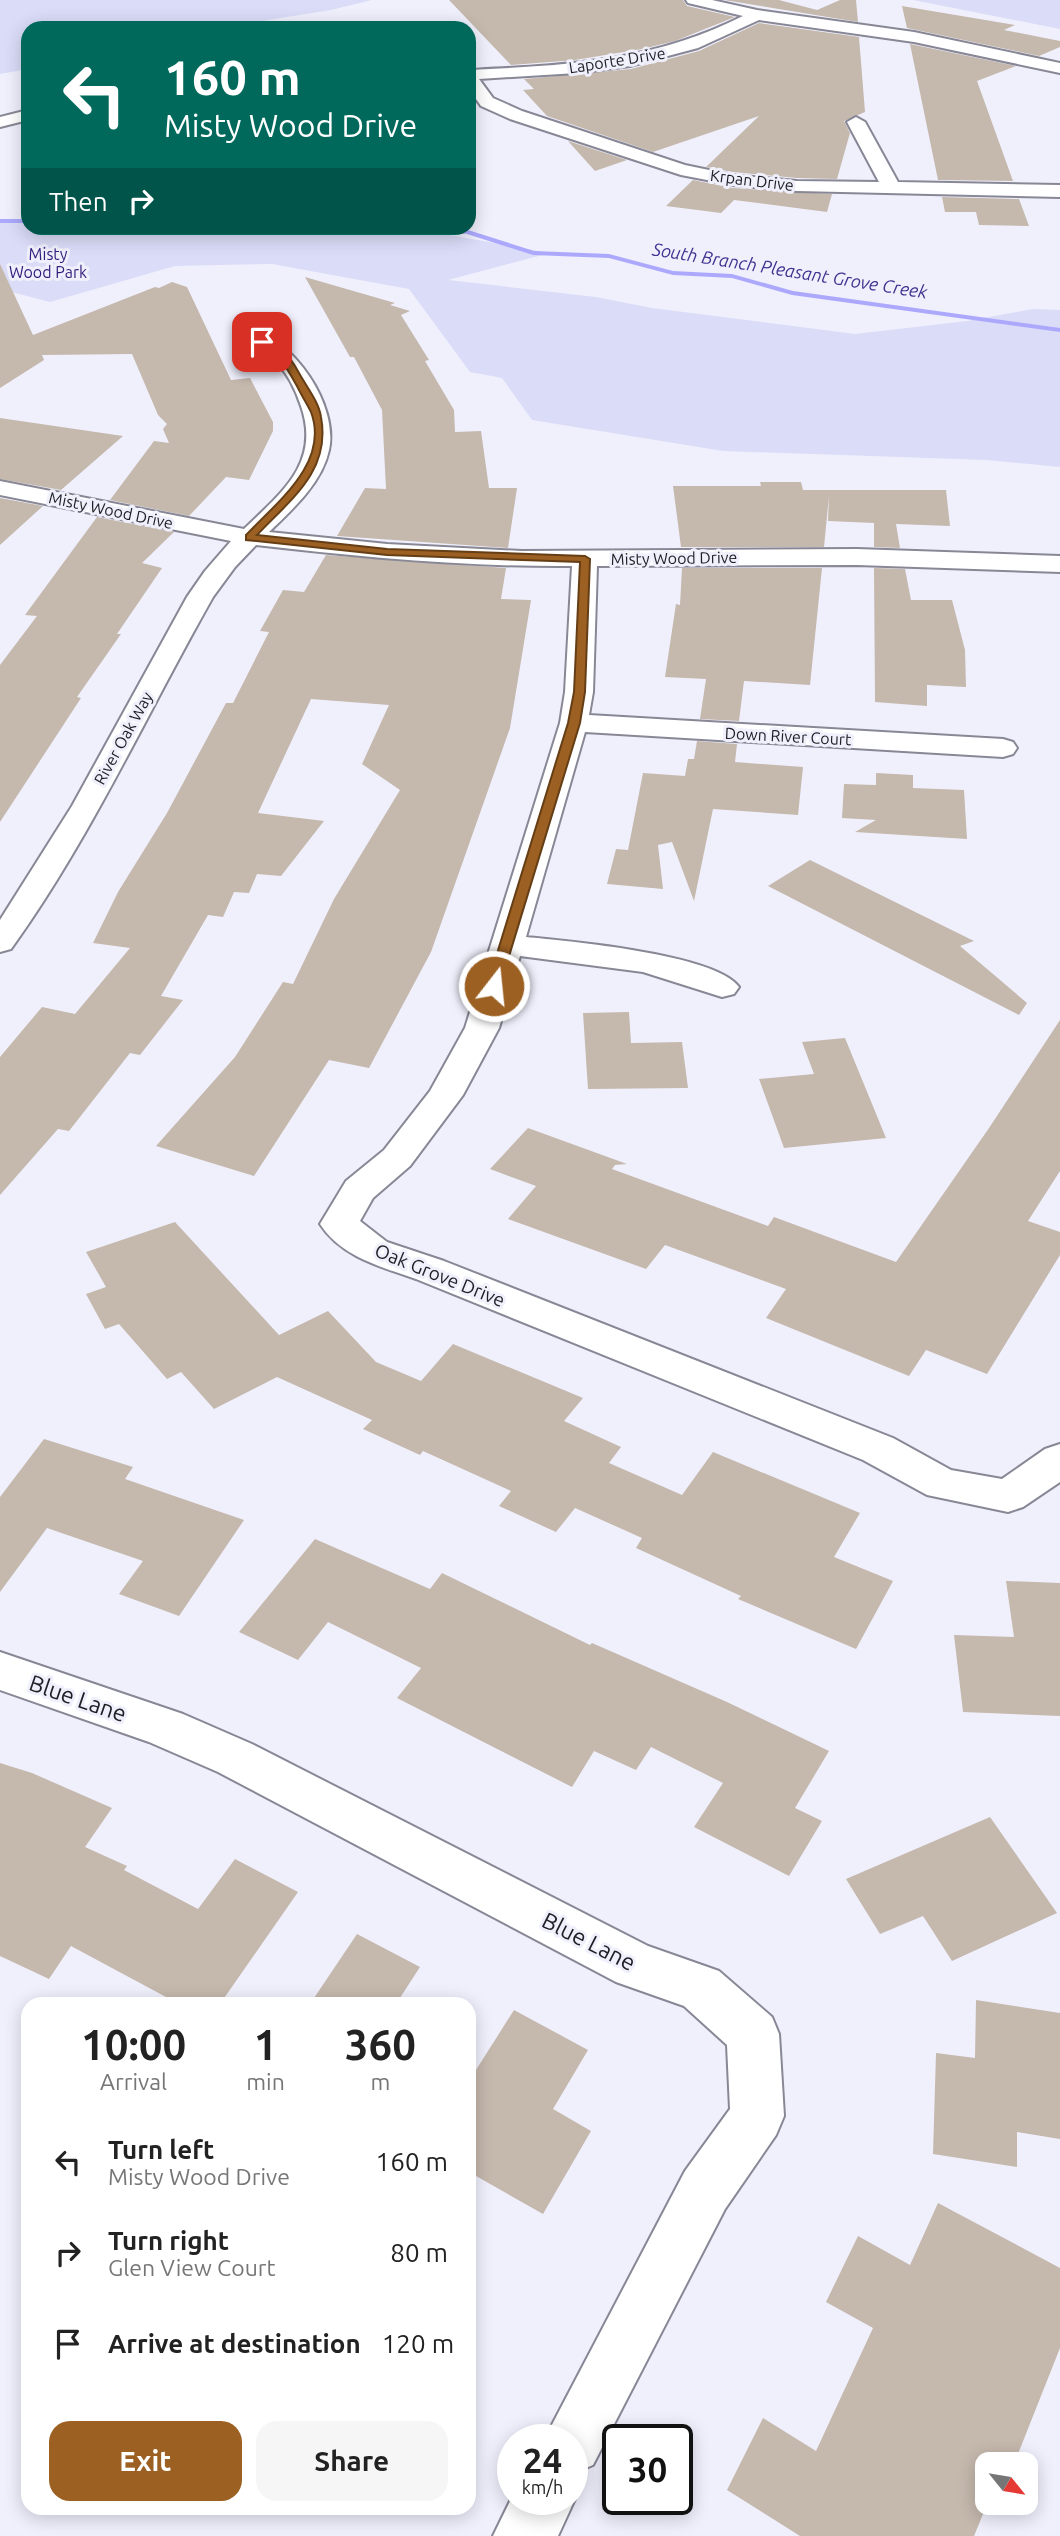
<!DOCTYPE html>
<style>
body{margin:0;font-family:Ubuntu,sans-serif;background:#f6f6f6;color:#222;height:100vh;display:flex;flex-direction:column;font-size:26px;white-space:nowrap}
*{box-sizing:border-box;margin:0}
p{font-size:23px;color:#767676}
.icon{flex:none;width:38px;height:38px;fill:none;stroke:currentColor;stroke-width:2;stroke-linecap:round;stroke-linejoin:round}
.map{position:relative;flex:1;overflow:hidden}
.drawer{position:absolute;left:21px;top:1997px;width:455px;height:518px;display:flex;flex-direction:column;background:#fff;border-radius:21px;box-shadow:0 4px 18px #0003}
.drawer>*{flex:none}
.guide{position:absolute;left:21px;top:21px;width:455px;height:214px;border-radius:21px;box-shadow:0 4px 18px #0003;background:#00695c;color:#fff;overflow:hidden}
.needle{width:46px;rotate:120deg}
.fabs{position:absolute;left:975px;top:2452px;display:grid;gap:14px}
.fabs a{display:grid;place-items:center;width:63px;height:63px;border-radius:14px;background:#fff;box-shadow:0 4px 18px #0003;font-size:35px}
.speed{position:absolute;left:497px;top:2424px;display:flex;gap:14px;font-size:35px;font-weight:700;text-align:center}
.speed>*{display:grid;place-content:center;width:91px;height:91px;border-radius:50%;background:#fff;box-shadow:0 4px 18px #0003;line-height:1}
.speed small{font-size:18px;font-weight:400}
.speed .limit{border:4px solid #111;border-radius:10px;background:#fff;color:#111}
.pin{position:absolute;display:grid;place-items:center;width:60px;height:60px;color:#fff;margin:-30px;border-radius:14px;box-shadow:0 4px 10px #0006}
.me{position:absolute;width:77px;margin:-38px;rotate:16deg;stroke-linejoin:round;filter:drop-shadow(0 0 5px #0008)}
.turn{display:flex;align-items:center;gap:24px;height:147px;padding:0 28px;font-size:32px}
.turn .icon{width:91px;height:91px;stroke-width:2.5}
.turn b{display:block;font-size:49px;line-height:60px}
.then{display:flex;align-items:center;height:66px;padding:0 28px;background:#0003;gap:14px;font-size:26px}
.eta{display:flex;justify-content:space-evenly;align-items:center;height:119px;text-align:center}
.eta b{font-size:42px;font-weight:600;line-height:49px}
.cta{display:flex;gap:14px;margin-top:auto;padding:14px 28px}
.cta a{flex:1;height:80px;border-radius:21px;background:#9c6022;color:#fff;font-size:28px;font-weight:600;line-height:80px;text-align:center}
.cta a+a{background:#f6f6f6;color:#222}
ul{padding:0;list-style:none}
li{display:flex;align-items:center;gap:21px;height:91px;padding:0 28px}
li div{flex:1}
li b{display:block;font-size:26px}
li em{font-style:normal}
.map>svg:first-child{display:block}
.green{fill:#dbdcf8}
.lines{fill:none;stroke-linecap:round;stroke-linejoin:round}
.stream{fill:#aca9fd;fill-rule:evenodd}
.building{fill:#c5b8ad}
.minor-casing{stroke:#878796;stroke-width:4}
.minor{fill:#fff;fill-rule:evenodd}
.route{fill:#9c6022;stroke:#653e16;stroke-width:2}
.labels{text-anchor:middle;dominant-baseline:central;stroke-width:6;stroke-linejoin:round;paint-order:stroke}
.far-street-label{font-size:16px;fill:#1e1e24;stroke:#f0f0fd}
.far-park-label{font-size:16px;fill:#321d7c;stroke:#f0f0fd}
.far-water-label{font-size:18px;font-style:italic;fill:#423391;stroke:#f0f0fd}
.street-label{font-size:19px;fill:#1e1e24;stroke:#f0f0fd}
.near-street-label{font-size:23px;fill:#1e1e24;stroke:#f0f0fd}
</style>
<div class="map">
<svg width="1060" height="2536" viewBox="0 0 1060 2536">
<rect width="100%" height="100%" fill="#f0f0fd"/>
<!-- green -->
<g class="green">
<path d="M0,0H372L331,10L217,28H28V69L0,74Z"/>
<path d="M913,0H1060V29Z"/>
<path d="M0,223H28V228H410L550,253L448,280L596,297L652,308L855,334L967,321L1033,309L1060,310V467L986,460L723,451L532,420L502,378L470,372L409,289L272,264L175,266L50,302L0,289Z"/>
</g>
<g class="lines">
<!-- stream -->
<g class="stream">
<rect x="0" y="219" width="28" height="4"/>
<path d="M430,228L468,230L534,251L609,254L673,271L732,274L793,291L1060,328V332L792,295L732,278L673,275L609,258L533,255L467,234Z"/>
</g>
</g>
<!-- building -->
<g class="building">
<path d="M449,0H683L687,6L735,17L675,41L642,49L575,60L511,65Z"/>
<path d="M724,0H779L817,10L840,0H856L858,22Z"/>
<path d="M902,6L1015,25L1004,30L1060,41V47L1039,56L907,28Z"/>
<path d="M759,23L859,37L865,112L844,121L850,133L837,179L797,178L733,172L706,167L759,116L653,152L547,116L523,90L534,89L524,79L631,69L699,51Z"/>
<path d="M910,44L1016,66L977,81L1013,181L938,180Z"/>
<path d="M568,141L627,160L595,171Z"/>
<path d="M693,180L733,188L832,194L827,212L734,200L721,213L666,206Z"/>
<path d="M942,197L1019,199L1029,226L979,225L976,212H945Z"/>
<path d="M0,264L33,335L155,287L159,288L172,282L187,287L231,380L250,378L273,422V431L249,480L226,477L189,516L110,500L154,441L169,443L163,429L167,424L158,415L132,354L42,355L44,360L0,388Z"/>
<path d="M305,277L395,303L390,305L410,311L401,315L429,360L425,361L454,410L455,432L481,431L489,488H517L508,548L337,536L365,488L386,489L382,410L354,357H350Z"/>
<path d="M0,418L123,436L61,490L0,479Z"/>
<path d="M760,482H801L803,490H946L950,526L896,524L900,548L874,547V523L828,521L829,496L824,547H681L673,486H761Z"/>
<path d="M0,498L43,506L0,545Z"/>
<path d="M97,517L174,532L142,563L162,568L117,634H121L77,697L81,698L0,822V665L37,616L25,615Z"/>
<path d="M326,555L506,568L501,599L531,600L510,728L431,952L369,1068L329,1060L254,1176L156,1146L235,1057L283,982L293,984L334,899L400,790L362,764L389,705L311,699L258,813L324,821L281,876L257,874L249,893L234,892L223,917L208,915L161,996L183,1000L140,1055L130,1053L69,1131L58,1129L0,1195V1057L42,1007L75,1014L130,948L93,943L118,892L167,813L226,703H233L269,632L260,631L283,590L304,592Z"/>
<path d="M682,568H822L810,685L744,681L739,721L700,719L706,679L665,677L676,604L680,605Z"/>
<path d="M874,568L905,569L911,600H952L965,650L966,687L927,685V706L875,702Z"/>
<path d="M697,741L737,744L735,762L803,767L798,815L713,809L694,901L672,842L658,845L663,889L607,884L616,849L628,850L643,773L685,776L688,759H694Z"/>
<path d="M876,773L913,775V788L964,790L967,839L855,832L876,820L842,818L844,784L876,785Z"/>
<path d="M810,860L974,941L960,946L1027,1003L1019,1015L768,886Z"/>
<path d="M629,1012L631,1043L682,1042L688,1088L588,1089L583,1013Z"/>
<path d="M1060,1020V1171L1028,1221L1060,1232V1255L987,1374L926,1350L909,1376L766,1318L786,1289L665,1245L646,1269L508,1219L536,1186L490,1169L528,1128L627,1164L615,1165L612,1169L768,1226L774,1217L896,1262L989,1128Z"/>
<path d="M845,1038L886,1138L784,1148L759,1079L814,1074L802,1042Z"/>
<path d="M175,1222L279,1335L328,1311L376,1362L421,1381L453,1344L583,1398L564,1421L621,1447L609,1463L682,1495L713,1452L860,1513L834,1557L893,1581L856,1649L738,1599L741,1596L636,1548L642,1538L575,1508L556,1532L499,1506L511,1491L423,1451L420,1455L363,1429L372,1420L277,1377L214,1409L181,1372L167,1379L119,1324L105,1329L86,1294L106,1287L86,1252Z"/>
<path d="M44,1439L133,1467L125,1479L244,1520L179,1616L119,1594L143,1561L47,1528L0,1592V1497Z"/>
<path d="M315,1539L430,1589L442,1573L590,1645L592,1643L727,1702L829,1751L795,1808L822,1821L789,1876L694,1827L723,1783L651,1747L636,1770L594,1751L572,1787L397,1698L421,1668L328,1622L298,1660L239,1632Z"/>
<path d="M1006,1581L1060,1583V1716L963,1712L954,1635L1014,1637Z"/>
<path d="M0,1763L32,1773L112,1808L85,1847L127,1866L124,1870L198,1909L235,1859L298,1892L220,2004H179L71,1946L49,1979L0,1956Z"/>
<path d="M990,1817L1057,1913L952,1961L923,1916L880,1934L846,1879Z"/>
<path d="M357,1934L420,1967L396,2004H310Z"/>
<path d="M976,2000L1060,2013V2139L1017,2132V2167L933,2154L936,2053L975,2058Z"/>
<path d="M514,2010L588,2050L553,2109L591,2131L543,2214L469,2172V2081Z"/>
<path d="M938,2203L1060,2268V2348L1014,2464H987L988,2502L974,2536H800L727,2490L763,2418L816,2451L873,2328L826,2302L858,2236L910,2265Z"/>
</g>
<g class="lines">
<!-- minor casing -->
<g class="minor-casing">
<g id="minor">
<path d="M686,0H712L757,10L914,32L1060,63V73L914,42L759,20L698,48L630,66L577,73L479,79L493,98L522,111L685,165L733,175L797,181L879,182L847,122L856,117L865,122L898,182L1060,185V197L797,191L733,185L681,175L510,119L481,106L469,89V70C569,65 651,62 743,16L688,3Z"/>
<path d="M28,110V120L0,127V117Z"/>
<path d="M250,329C293,339 339,405 329,450C322,483 292,510 269,532L387,544L522,551L857,549L1060,556V572L857,565L597,566L593,692L589,715L1003,739L1013,742L1017,748L1013,754L1003,757L585,732L526,937C567,941 716,954 739,987L734,994L722,997L643,972L520,956L499,1028L463,1095L410,1166L373,1198L360,1221L387,1242L444,1261L893,1438L951,1470L1002,1479L1045,1449L1060,1444V1482L1023,1507L1008,1512L927,1495L863,1460L416,1279C382,1267 341,1257 320,1224L346,1181L384,1150L430,1091L465,1028L560,723L565,692L572,566C466,567 361,557 256,545L235,567L213,597C146,715 91,838 11,949L0,952V920L72,806L187,597L205,571L231,541L0,495V481L244,529C281,493 321,463 301,406C296,391 289,376 278,364C267,352 248,347 239,335L243,331Z"/>
<path d="M0,1652L183,1714L252,1744L648,1946L719,1971L772,2017L779,2034L784,2116L776,2135L725,2209L593,2465L572,2474V2440H544L685,2171L730,2109L727,2045L684,2006L616,1982L218,1772L149,1742L0,1690Z"/>
<path d="M572,2493L575,2499L558,2536H493L513,2495V2499H572Z"/>
</g>
</g>
<!-- minor -->
<use href="#minor" class="minor"/>
</g>
<!-- route -->
<path class="route" d="M259,340C278,339 291,358 299,373C306,386 319,402 321,417C331,471 291,499 257,535L387,549L585,556L590,559L585,692L580,723L499,989H489L487,986L568,723L574,692L580,562L387,555L246,540V535C276,503 330,463 311,412C307,404 302,396 298,388C287,368 280,354 259,344Z"/>
<g class="labels">
<!-- far-street labels -->
<g class="far-street-label">
<text transform="translate(617 60) rotate(-9)">Laporte Drive</text>
<text transform="translate(752 180) rotate(7)">Krpan Drive</text>
<text transform="translate(111 510) rotate(12)">Misty Wood Drive</text>
<text transform="translate(674 558) rotate(-1)">Misty Wood Drive</text>
<text transform="translate(788 736) rotate(3)">Down River Court</text>
<text transform="translate(123 738) rotate(-61)">River Oak Way</text>
</g>
<!-- far-park labels -->
<g class="far-park-label">
<text x="48" y="254">Misty<tspan x="48" dy="18">Wood Park</tspan></text>
</g>
<!-- far-water labels -->
<g class="far-water-label">
<text transform="translate(790 270) rotate(9)">South Branch Pleasant Grove Creek</text>
</g>
<!-- street labels -->
<g class="street-label">
<text transform="translate(440 1275) rotate(22)">Oak Grove Drive</text>
</g>
<!-- near-street labels -->
<g class="near-street-label">
<text transform="translate(78 1698) rotate(19)">Blue Lane</text>
<text transform="translate(589 1941) rotate(27)">Blue Lane</text>
</g>
</g>
</svg>
<div class="fabs">
<a><svg class="needle" viewBox="-14 -14 28 28"><path d="M0-13l5 13h-10z" fill="#e53935"/><path d="M0 13l5-13h-10z" fill="#767676"/></svg></a>
</div>
<div class="speed"><div>24<small>km/h</small></div><div class="limit">30</div></div>
<div class="pin" style="left:262px;top:342px;background:#d93025"><svg class="icon" aria-label="arrive" viewBox="0 0 24 24"><path d="M6 21V4h12l-3 4 3 4H6"/></svg></div>
<svg class="me" style="left:494px;top:986px" viewBox="-20 -20 40 40"><circle r="17" fill="#9c6022" stroke="#fff" stroke-width="3"/><path d="M0-11L8 9 0 5-8 9z" fill="#fff"/></svg>
<div class="guide">
<div class="turn"><svg class="icon" aria-label="left" viewBox="0 0 24 24"><path d="M17 20v-9H6M10 6l-5 5 5 5"/></svg><div><b>160 m</b>Misty Wood Drive</div></div>
<div class="then">Then<svg class="icon" aria-label="right" viewBox="0 0 24 24"><path d="M7 20v-9h11M14 6l5 5-5 5"/></svg></div>
</div>
<section class="drawer">
<div class="eta">
<div><b>10:00</b><p>Arrival</p></div>
<div><b>1</b><p>min</p></div>
<div><b>360</b><p>m</p></div>
</div>
<ul>
<li><svg class="icon" aria-label="left" viewBox="0 0 24 24"><path d="M17 20v-9H6M10 6l-5 5 5 5"/></svg><div><b>Turn left</b><p>Misty Wood Drive</p></div><em>160 m</em></li>
<li><svg class="icon" aria-label="right" viewBox="0 0 24 24"><path d="M7 20v-9h11M14 6l5 5-5 5"/></svg><div><b>Turn right</b><p>Glen View Court</p></div><em>80 m</em></li>
<li><svg class="icon" aria-label="arrive" viewBox="0 0 24 24"><path d="M6 21V4h12l-3 4 3 4H6"/></svg><div><b>Arrive at destination</b></div><em>120 m</em></li>
</ul>
<div class="cta"><a>Exit</a><a>Share</a></div>
</section>
</div>
